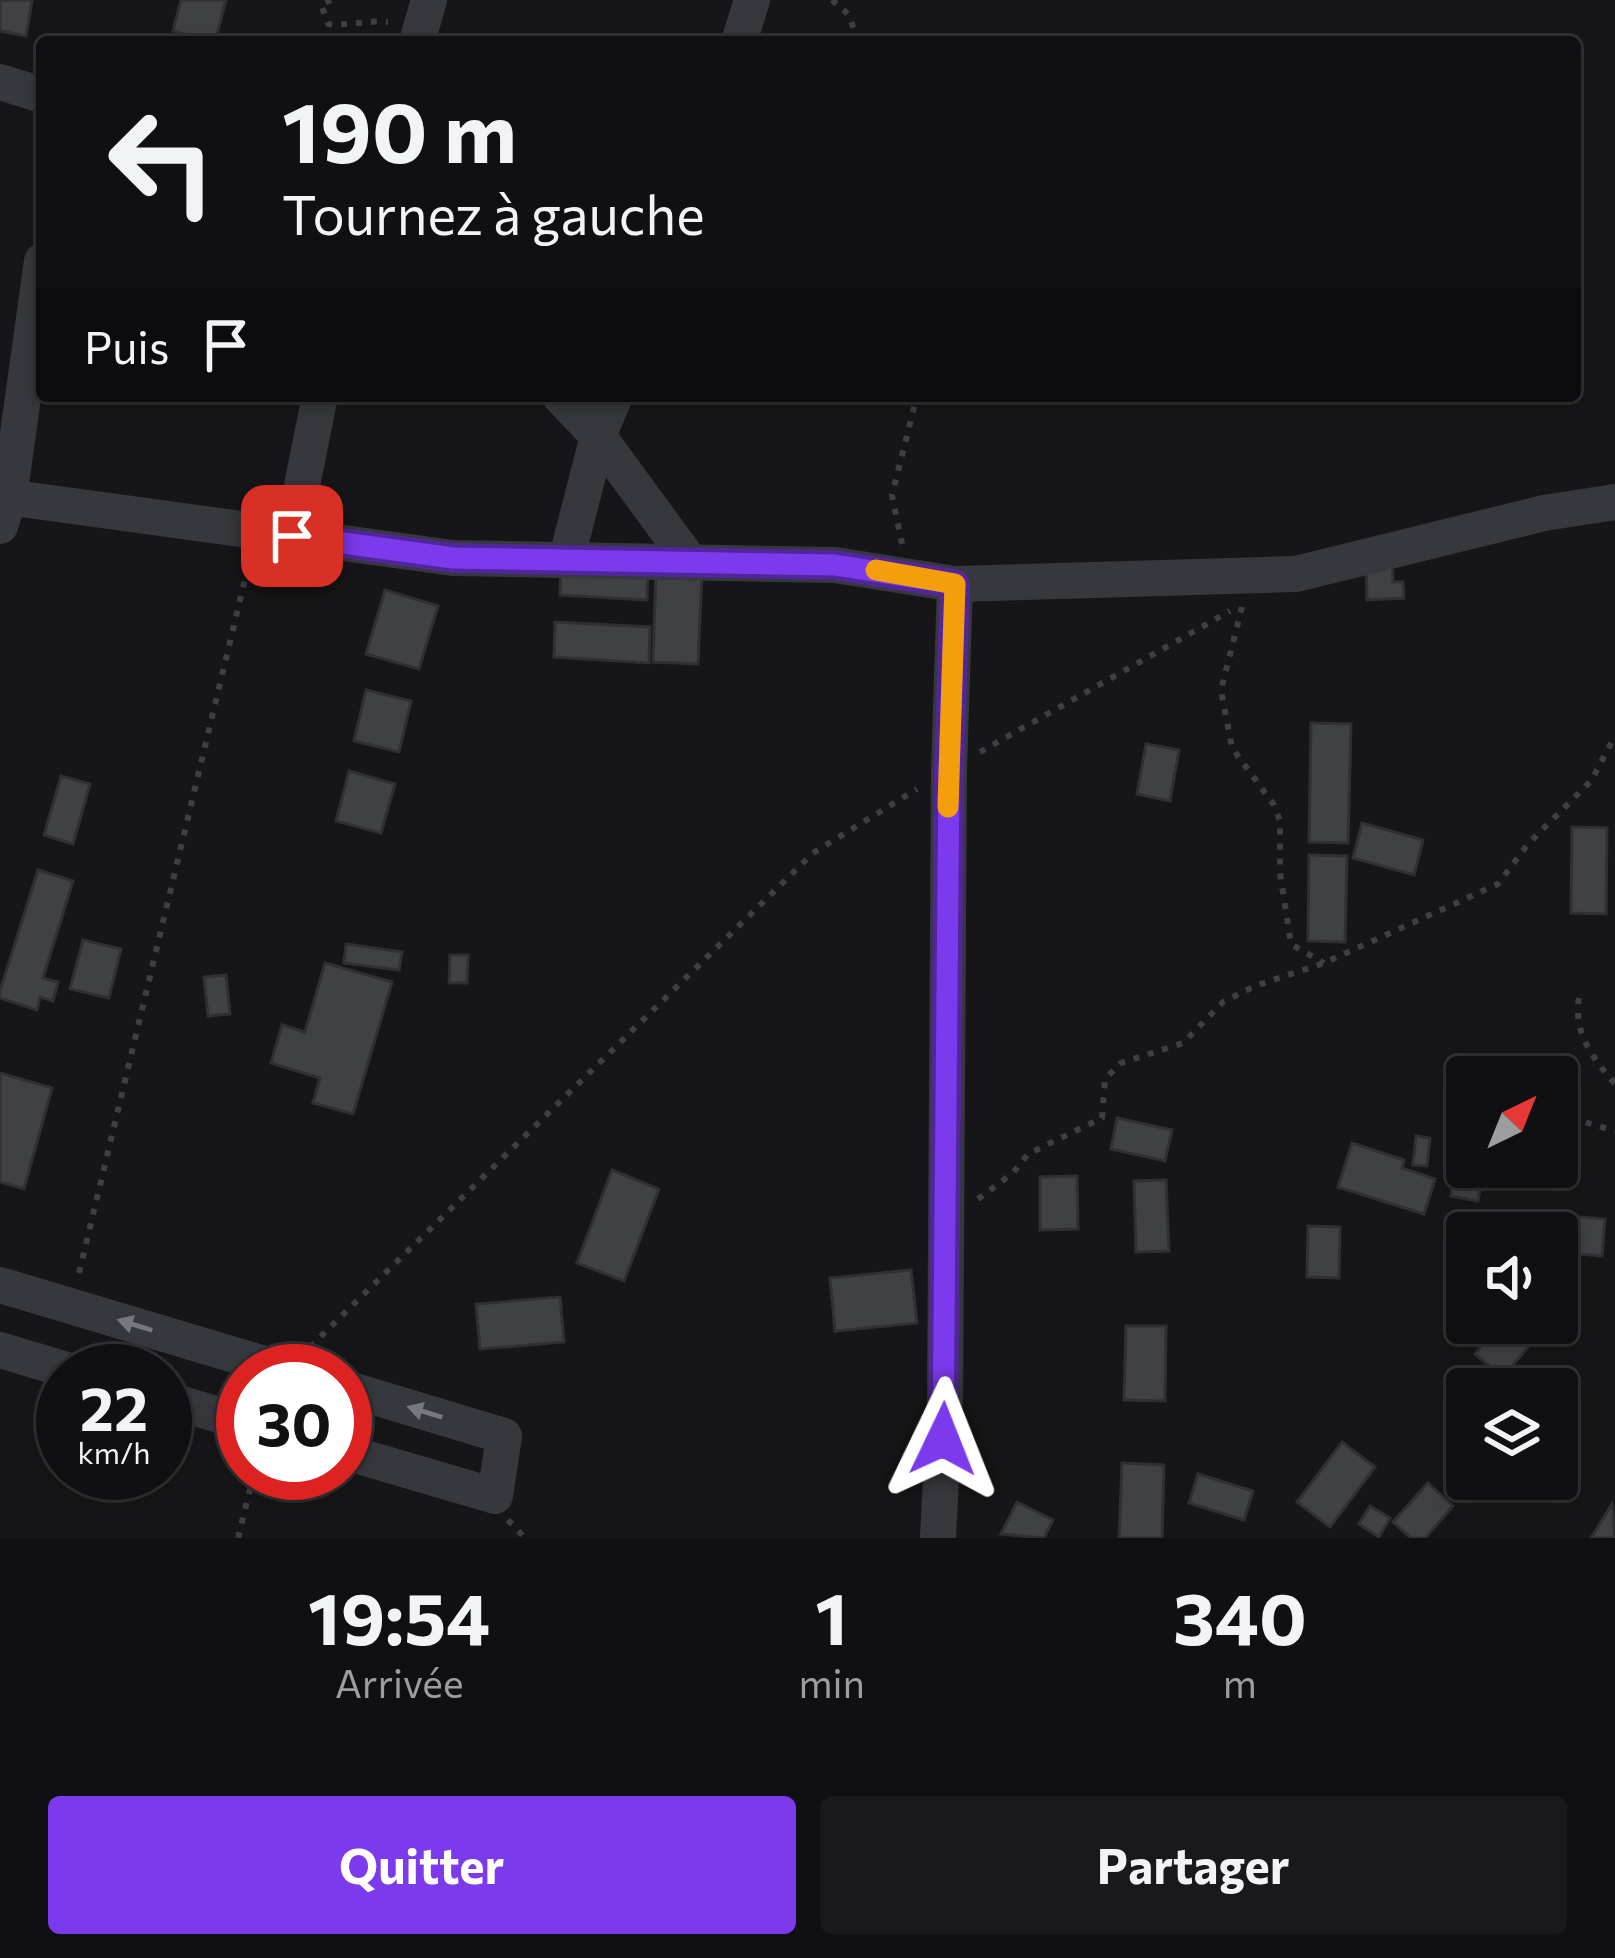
<!DOCTYPE html>
<html lang="fr">
<meta charset="utf-8">
<style>
body{margin:0;font-family:Commissioner,sans-serif;background:#19191b;color:#f1f3f6;height:100vh;display:flex;flex-direction:column;font-size:45px;white-space:nowrap}
*{box-sizing:border-box;margin:0}
p{font-size:39px;color:#9c9d9f}
.icon{flex:none;width:66px;height:66px;fill:none;stroke:currentColor;stroke-width:2;stroke-linecap:round;stroke-linejoin:round}
.map{position:relative;height:1538px;overflow:hidden}
.details{display:flex;flex-direction:column;background:#101012;flex:1}
.details>*{flex:none}
.banner{position:absolute;left:36px;top:36px;width:1545px;height:366px;border-radius:12px;box-shadow:0 6px 18px #0003,0 0 0 3px #303032;background:#101012;color:#f1f3f6;overflow:hidden}
.needle{width:78px;rotate:43deg}
.controls{position:absolute;left:1446px;top:1056px;display:grid;gap:24px}
.controls a{display:grid;place-items:center;width:132px;height:132px;border-radius:12px;background:#101012;box-shadow:0 6px 18px #0003,0 0 0 3px #303032;font-size:60px}
.speed{position:absolute;left:36px;top:1344px;display:flex;gap:24px;font-size:60px;font-weight:700;text-align:center}
.speed>*{display:grid;place-content:center;width:156px;height:156px;border-radius:50%;background:#101012;box-shadow:0 6px 18px #0003,0 0 0 3px #303032;line-height:1}
.speed small{font-size:30px;font-weight:400}
.speed .limit{border:18px solid #d22;background:#fff;color:#111}
.pin{position:absolute;display:grid;place-items:center;width:102px;height:102px;color:#fff;margin:-51px;border-radius:24px;box-shadow:0 6px 18px #0006}
.me{position:absolute;width:132px;margin:-66px;rotate:2deg;stroke-linejoin:round;filter:drop-shadow(0 0 9px #0008)}
.turn{display:flex;align-items:center;gap:42px;height:252px;padding:0 48px;font-size:54px}
.turn .icon{width:156px;height:156px;stroke-width:2.5}
.turn b{display:block;font-size:84px;line-height:102px}
.then{display:flex;align-items:center;height:114px;padding:0 48px;background:#0003;gap:24px;font-size:45px}
.eta{display:flex;justify-content:space-evenly;align-items:center;height:204px;text-align:center}
.eta b{font-size:72px;font-weight:700;line-height:84px}
.button{display:flex;gap:24px;margin-top:auto;padding:24px 48px}
.button a{flex:1;height:138px;border-radius:12px;background:#7c3aed;color:#fff;font-size:48px;font-weight:700;line-height:138px;text-align:center}
.button a+a{background:#19191b;color:#f1f3f6}
.map>svg:first-child{display:block}
.building{fill:#404145;stroke:#303034;stroke-width:3}
.lines{fill:none;stroke-linecap:round;stroke-linejoin:round}
.path{stroke:#3d3f44;stroke-width:6;stroke-dasharray:6 9;stroke-linecap:butt}
.minor{stroke:#37383d;stroke-width:36}
.oneway{fill:#757881}
.route-casing{stroke:#51269a;stroke-width:30}
.route{stroke:#7c3aed;stroke-width:21}
.slow{stroke:#f59e0b;stroke-width:21}
</style>
<div class="map">
<svg width="1615" height="1538" viewBox="0 0 1615 1538">
<rect width="100%" height="100%" fill="#161618"/>
<!-- building -->
<g class="building">
<path d="M0,0H32L26,36L0,31Z"/>
<path d="M181,0H226L215,42L173,31Z"/>
<path d="M1392,560L1393,582H1403L1404,598L1367,600L1366,561Z"/>
<path d="M561,565L648,569L647,600L560,595Z"/>
<path d="M656,568L702,571L698,664L653,662Z"/>
<path d="M385,590L438,606L419,669L366,654Z"/>
<path d="M555,622L650,627L649,663L554,657Z"/>
<path d="M366,690L411,701L399,752L354,741Z"/>
<path d="M1311,723L1351,724L1348,843L1309,842Z"/>
<path d="M1146,744L1179,750L1170,801L1137,794Z"/>
<path d="M349,771L395,784L381,833L336,821Z"/>
<path d="M61,776L90,784L73,844L44,835Z"/>
<path d="M1362,823L1423,840L1414,875L1353,858Z"/>
<path d="M1572,827L1607,828L1606,914L1571,913Z"/>
<path d="M1309,855L1347,856L1345,942L1308,941Z"/>
<path d="M38,870L73,881L43,978L58,982L53,1001L40,997L37,1010L0,998V991Z"/>
<path d="M83,940L121,949L109,998L70,989Z"/>
<path d="M346,944L402,952L399,970L344,963Z"/>
<path d="M450,955H468L467,983H449Z"/>
<path d="M325,963L392,982L353,1114L313,1103L320,1078L271,1063L282,1025L305,1032Z"/>
<path d="M226,975L230,1014L208,1016L204,977Z"/>
<path d="M0,1073L52,1088L24,1189L0,1182Z"/>
<path d="M1117,1118L1172,1130L1165,1161L1111,1149Z"/>
<path d="M1416,1136L1430,1138L1427,1166L1413,1165Z"/>
<path d="M1352,1143L1404,1160L1402,1168L1435,1179L1424,1214L1338,1187Z"/>
<path d="M1458,1153L1467,1155V1167H1484L1478,1201L1451,1196Z"/>
<path d="M612,1170L659,1189L624,1281L577,1263Z"/>
<path d="M1077,1176L1078,1229L1040,1230V1177Z"/>
<path d="M1166,1180L1169,1251L1136,1252L1134,1181Z"/>
<path d="M1568,1216L1605,1219L1602,1256L1565,1253Z"/>
<path d="M1308,1226L1340,1227L1339,1278L1307,1277Z"/>
<path d="M911,1270L917,1323L835,1331L830,1278Z"/>
<path d="M560,1297L564,1342L480,1349L476,1304Z"/>
<path d="M1501,1323H1548L1503,1377L1475,1354Z"/>
<path d="M1126,1326H1166L1165,1401L1124,1400Z"/>
<path d="M1342,1442L1375,1467L1330,1527L1297,1502Z"/>
<path d="M1122,1463L1164,1465L1162,1538H1119Z"/>
<path d="M1198,1474L1253,1491L1244,1520L1189,1503Z"/>
<path d="M1428,1483L1453,1506L1425,1538H1411L1393,1522Z"/>
<path d="M1017,1502L1053,1520L1044,1538L1001,1534Z"/>
<path d="M1612,1504L1615,1538H1591Z"/>
<path d="M1370,1506L1390,1518L1379,1537L1359,1524Z"/>
</g>
<g class="lines">
<!-- path -->
<g class="path">
<path d="M331,0L321,4L328,24C349,26 367,20 388,22"/>
<path d="M832,0L848,14L859,42"/>
<path d="M902,544L892,495L917,396"/>
<path d="M1242,607L1221,690L1232,748L1274,805L1280,821V873L1291,944L1324,963"/>
<path d="M980,752L1230,611"/>
<path d="M1579,998C1573,1033 1593,1058 1615,1084"/>
<path d="M1557,1114L1615,1131"/>
<path d="M978,1199L1013,1173L1028,1154L1102,1118L1105,1079L1121,1063L1183,1043L1223,1002L1255,986L1324,963L1498,884L1528,844L1591,781L1615,736"/>
<path d="M79,1273L246,575"/>
<path d="M310,1347L813,853L917,789"/>
<path d="M508,1520L525,1538"/>
<path d="M238,1538L254,1473"/>
</g>
<!-- minor -->
<g class="minor">
<path d="M417,42L429,0"/>
<path d="M739,42L752,0"/>
<path d="M0,82L42,95"/>
<path d="M560,396L598,436L691,563"/>
<path d="M0,496L453,558L835,565L955,584L1296,574L1544,513L1615,502"/>
<path d="M0,526L9,498L42,261"/>
<path d="M292,535L320,396"/>
<path d="M567,557L598,436L615,396"/>
<path d="M0,1285L288,1371"/>
<path d="M0,1350L70,1371"/>
<path d="M345,1388L504,1436L495,1496L345,1452"/>
<path d="M165,1399L243,1422"/>
<path d="M938,1538L945,1399L949,770L955,584"/>
</g>
</g>
<!-- one-way arrows -->
<defs><path id="oneway-solid" d="M-6-.8H1V-3.2L6.5 0L1 3.2V.8H-6Z" transform="scale(3)"/></defs>
<g class="oneway">
<use href="#oneway-solid" transform="translate(135 1325) rotate(-163)"/>
<use href="#oneway-solid" transform="translate(425 1412) rotate(-163)"/>
</g>
<g class="lines">
<!-- route casing -->
<g class="route-casing">
<path id="route" d="M292,536L453,558L835,565L955,584L949,770L943,1439"/>
</g>
<!-- route -->
<use href="#route" class="route"/>
<!-- slow -->
<path class="slow" d="M876,570L955,584L948,807"/>
</g>
</svg>
<div class="controls">
<a><svg class="needle" viewBox="-14 -14 28 28"><path d="M0-13l5 13h-10z" fill="#e53935"/><path d="M0 13l5-13h-10z" fill="#9c9d9f"/></svg></a>
<a><svg class="icon" aria-label="sound" viewBox="0 0 24 24"><path d="M4 9h4l5-4v14l-5-4H4zM17 9q2 3 0 6"/></svg></a>
<a><svg class="icon" aria-label="layers" viewBox="0 0 24 24"><path d="M12 4l9 5-9 5-9-5zM3 14l9 5 9-5"/></svg></a>
</div>
<div class="speed"><div>22<small>km/h</small></div><div class="limit">30</div></div>
<div class="pin" style="left:292px;top:536px;background:#d93025"><svg class="icon" aria-label="arrive" viewBox="0 0 24 24"><path d="M6 21V4h12l-3 4 3 4H6"/></svg></div>
<svg class="me" style="left:943px;top:1439px" viewBox="-20 -20 40 40"><path d="M0-17L14 15 0 8-14 15z" fill="#7c3aed" stroke="#fff" stroke-width="4"/></svg>
<div class="banner">
<div class="turn"><svg class="icon" aria-label="left" viewBox="0 0 24 24"><path d="M17 20v-9H6M10 6l-5 5 5 5"/></svg><div><b>190 m</b>Tournez à gauche</div></div>
<div class="then">Puis<svg class="icon" aria-label="arrive" viewBox="0 0 24 24"><path d="M6 21V4h12l-3 4 3 4H6"/></svg></div>
</div>
</div>
<section class="details">
<div class="eta">
<div><b>19:54</b><p>Arrivée</p></div>
<div><b>1</b><p>min</p></div>
<div><b>340</b><p>m</p></div>
</div>
<div class="button"><a>Quitter</a><a>Partager</a></div>
</section>
